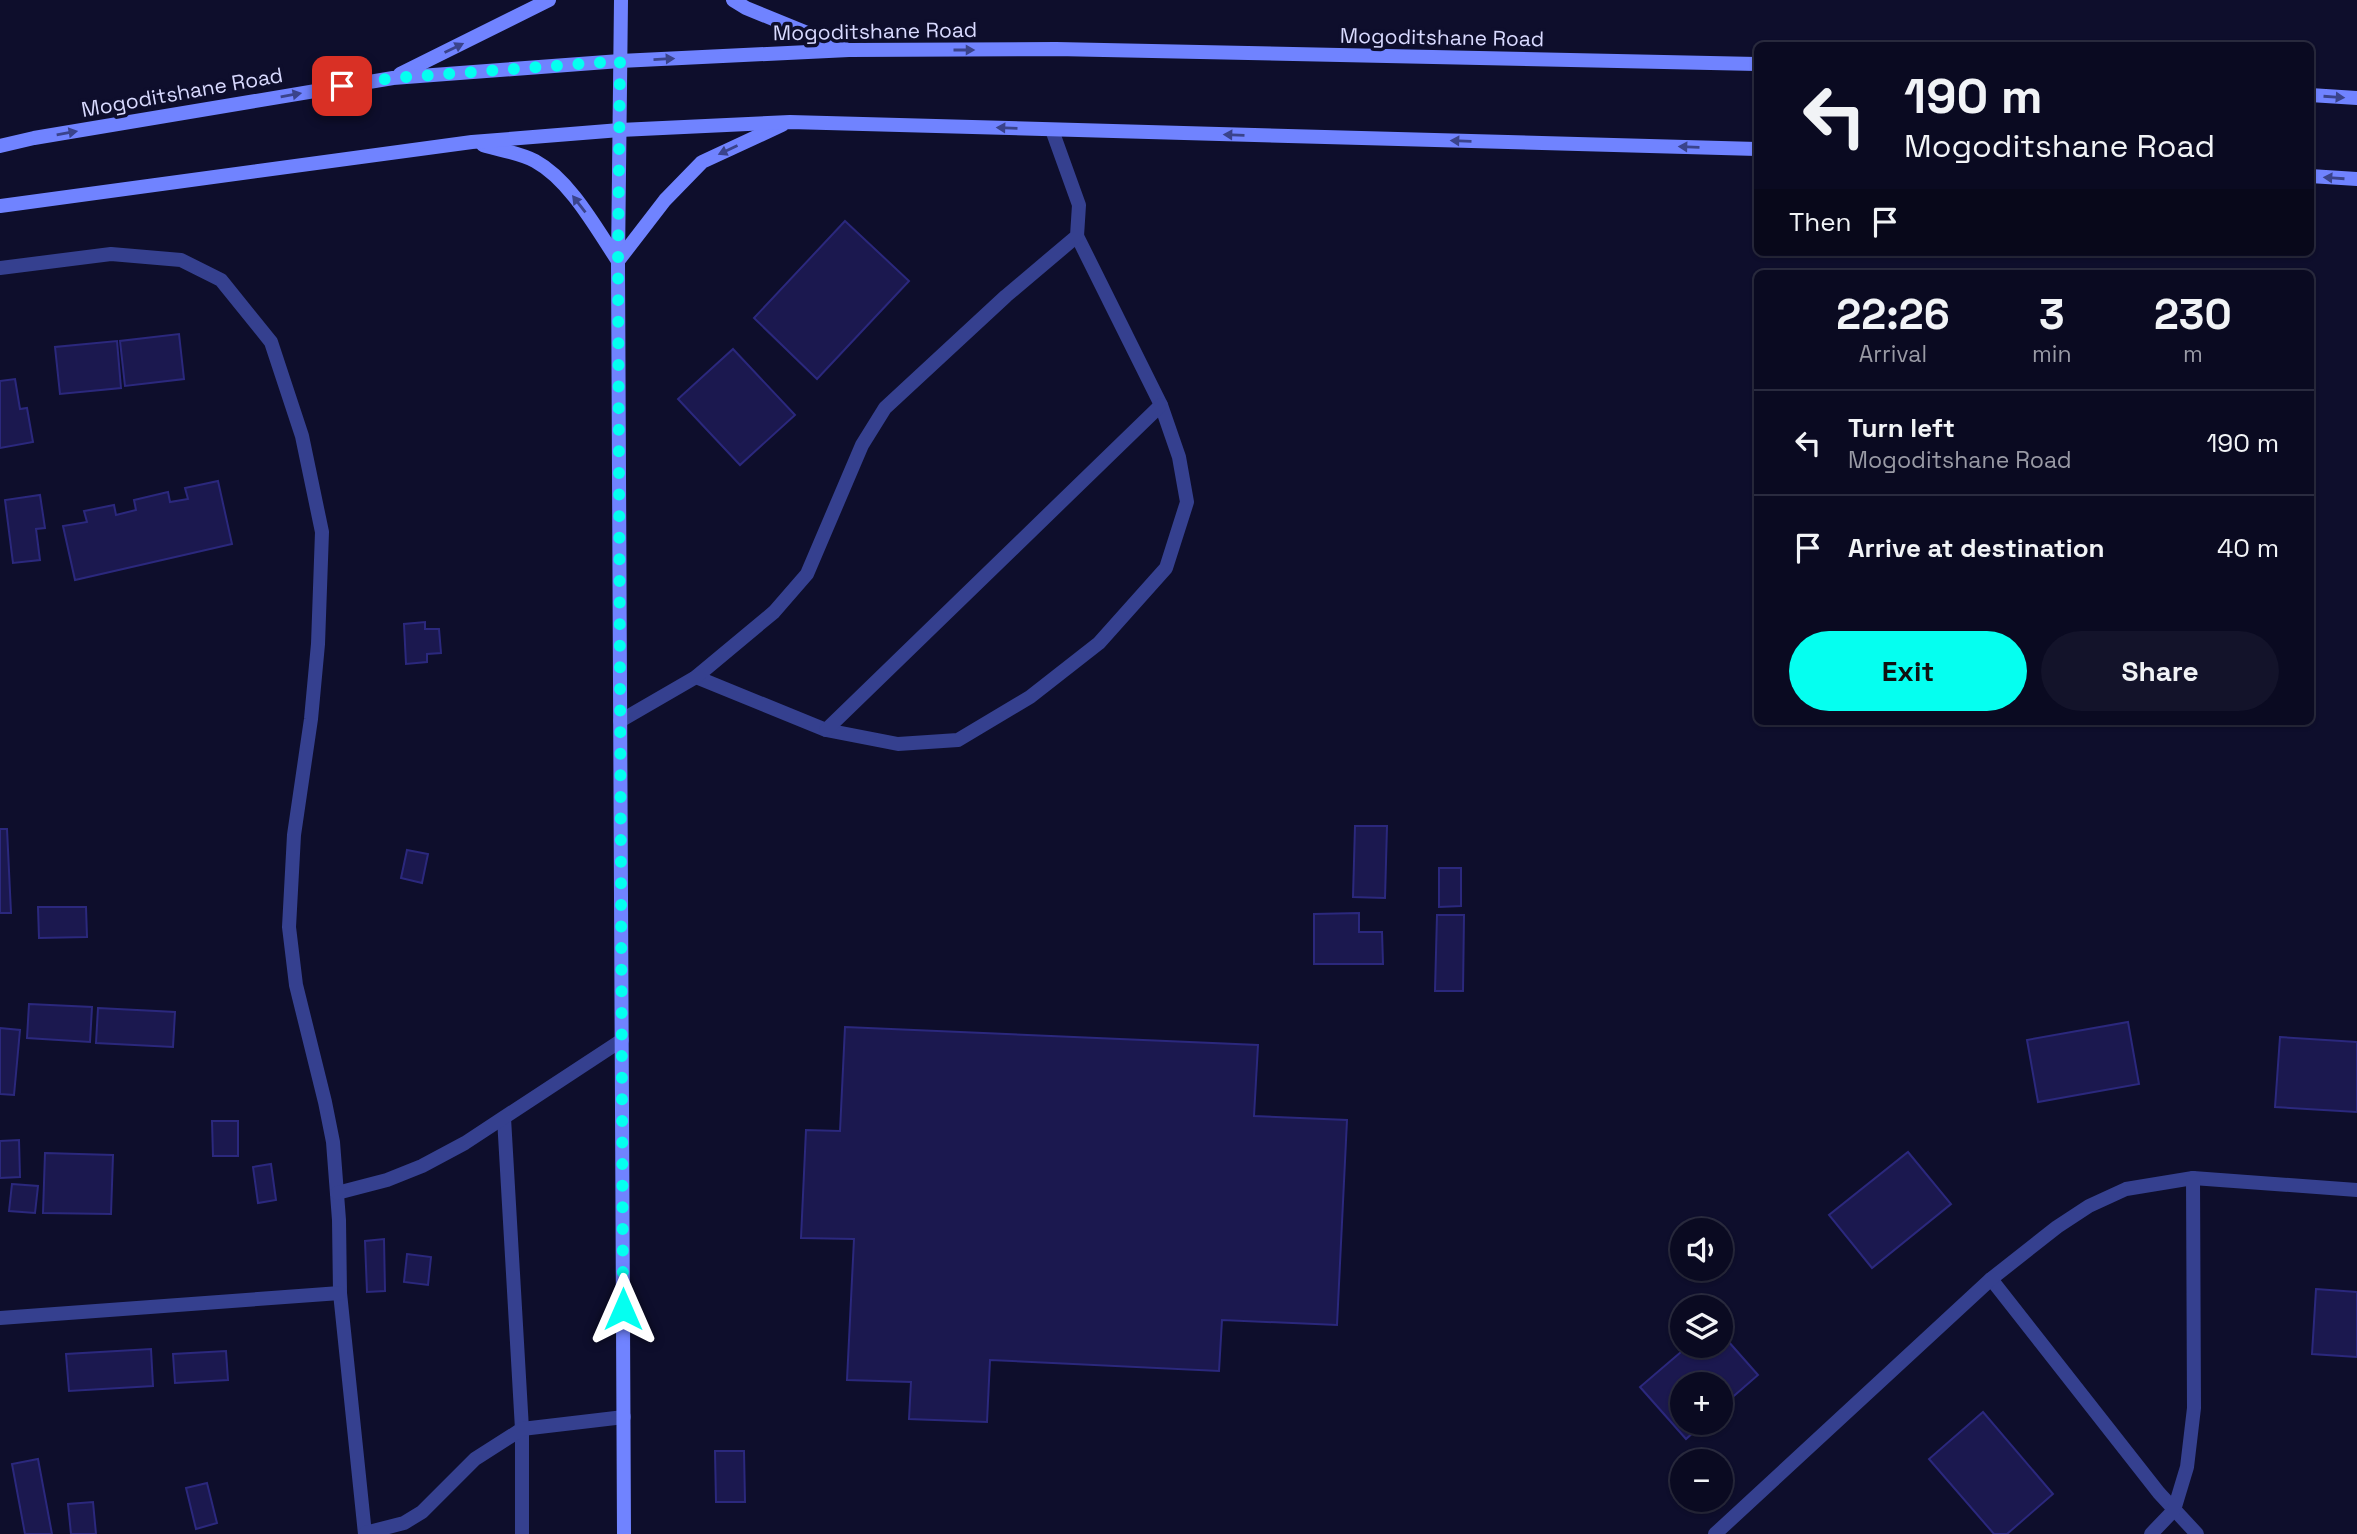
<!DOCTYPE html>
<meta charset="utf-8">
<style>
body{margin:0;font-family:"Space Grotesk",sans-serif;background:#13132a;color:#f1f3f6;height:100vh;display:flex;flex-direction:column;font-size:26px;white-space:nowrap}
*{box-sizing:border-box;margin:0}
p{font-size:23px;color:#999aa5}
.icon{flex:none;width:38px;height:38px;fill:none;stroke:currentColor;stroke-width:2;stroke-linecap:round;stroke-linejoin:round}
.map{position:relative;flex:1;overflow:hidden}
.side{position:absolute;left:1754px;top:270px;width:560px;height:455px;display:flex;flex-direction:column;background:#0a0a21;border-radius:10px;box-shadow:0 2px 5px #0004,0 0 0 2px #2a2b3f}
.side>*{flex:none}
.hud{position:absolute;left:1754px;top:42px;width:560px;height:214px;border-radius:10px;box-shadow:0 2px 5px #0004,0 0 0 2px #2a2b3f;background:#0a0a21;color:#f1f3f6;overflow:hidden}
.tools{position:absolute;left:1670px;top:1218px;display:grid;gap:14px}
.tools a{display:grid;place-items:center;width:63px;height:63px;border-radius:50%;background:#0a0a21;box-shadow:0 2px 5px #0004,0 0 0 2px #2a2b3f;font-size:35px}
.pin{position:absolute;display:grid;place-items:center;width:60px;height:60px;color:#fff;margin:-30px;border-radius:14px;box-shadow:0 4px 10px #0006}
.me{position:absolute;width:77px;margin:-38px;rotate:0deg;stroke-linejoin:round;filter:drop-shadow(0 0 5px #0008)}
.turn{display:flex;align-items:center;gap:24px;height:147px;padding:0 35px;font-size:32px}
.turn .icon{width:91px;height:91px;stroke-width:2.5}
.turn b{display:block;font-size:49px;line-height:60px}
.then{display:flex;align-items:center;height:66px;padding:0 35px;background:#0003;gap:14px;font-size:26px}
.eta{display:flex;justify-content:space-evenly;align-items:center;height:119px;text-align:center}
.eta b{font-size:42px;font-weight:700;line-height:49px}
.cta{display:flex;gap:14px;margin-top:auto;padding:14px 35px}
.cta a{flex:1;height:80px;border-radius:42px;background:#05fff0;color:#111;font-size:28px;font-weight:700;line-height:80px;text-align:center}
.cta a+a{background:#13132a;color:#f1f3f6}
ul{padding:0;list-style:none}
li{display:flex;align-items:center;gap:21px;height:105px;padding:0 35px;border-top:2px solid #2a2b3f}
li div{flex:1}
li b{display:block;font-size:26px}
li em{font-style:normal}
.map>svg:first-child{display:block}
.building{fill:#1b184f;stroke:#2b287d;stroke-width:2}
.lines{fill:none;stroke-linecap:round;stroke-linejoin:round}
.service{stroke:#35408f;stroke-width:14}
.minor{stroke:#35408f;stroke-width:14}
.secondary{stroke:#7083ff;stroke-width:14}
.oneway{fill:#3a438b}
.route{stroke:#05fff0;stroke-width:12;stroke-dasharray:0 21.6}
.labels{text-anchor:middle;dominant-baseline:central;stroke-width:7;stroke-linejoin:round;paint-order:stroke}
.street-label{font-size:21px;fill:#d9daff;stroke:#0e0e2c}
</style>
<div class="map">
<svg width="2357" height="1534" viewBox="0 0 2357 1534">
<rect width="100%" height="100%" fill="#0e0e2c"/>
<!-- building -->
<g class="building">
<path d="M845,221L909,281L817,379L754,318Z"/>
<path d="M179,334L184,379L125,386L120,341Z"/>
<path d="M117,341L121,388L60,394L55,347Z"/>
<path d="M733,349L795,415L740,465L678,399Z"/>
<path d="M15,379L20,409L27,408L33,442L0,448V381Z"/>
<path d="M218,481L232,544L75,580L63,526L87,522L84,511L114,505L116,515L136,510L134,500L168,492L170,502L188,499L185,488Z"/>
<path d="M40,495L45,528L36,529L40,560L13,563L5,500Z"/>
<path d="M425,622V629H439L441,653L427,654V662L406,664L404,624Z"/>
<path d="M1355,826H1387L1385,898L1353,897Z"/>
<path d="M0,829H7L11,913H0Z"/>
<path d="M407,850L428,854L422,883L401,878Z"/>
<path d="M1439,868H1461V906L1439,907Z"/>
<path d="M38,907H86L87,937L39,938Z"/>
<path d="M1359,913V932H1382L1383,964H1314V914Z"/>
<path d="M1437,915H1464L1463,991H1435Z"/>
<path d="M29,1004L92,1007L90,1042L27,1038Z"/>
<path d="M98,1008L175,1012L173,1047L96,1043Z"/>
<path d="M2128,1022L2139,1084L2038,1102L2027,1040Z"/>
<path d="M845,1027L1258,1045L1254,1116L1347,1120L1337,1325L1222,1320L1219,1371L990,1360L987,1422L909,1419L911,1382L847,1380L854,1239L801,1238L806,1130L840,1131Z"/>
<path d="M0,1028L20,1030L14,1095L0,1094Z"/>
<path d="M2280,1037L2357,1042V1112L2275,1107Z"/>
<path d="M212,1121H238V1156H213Z"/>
<path d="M19,1140L20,1177L0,1178V1141Z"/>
<path d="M1908,1152L1951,1204L1872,1268L1829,1215Z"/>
<path d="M45,1153L113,1155L111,1214L43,1213Z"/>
<path d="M271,1164L276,1200L258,1203L253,1167Z"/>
<path d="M12,1184L38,1186L35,1213L9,1211Z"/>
<path d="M384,1239L385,1291L367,1292L365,1241Z"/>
<path d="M407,1254L431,1257L428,1285L404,1282Z"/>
<path d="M2316,1289L2357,1292V1357L2312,1354Z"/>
<path d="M1720,1332L1758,1375L1720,1408V1384H1682V1423H1704L1686,1439L1640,1387L1688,1346H1720Z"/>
<path d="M151,1349L153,1386L69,1391L66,1354Z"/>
<path d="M226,1351L228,1380L175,1383L173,1354Z"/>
<path d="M1983,1412L2053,1494L2007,1534H1994L1929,1459Z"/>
<path d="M715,1451H744L745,1502H716Z"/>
<path d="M38,1459L52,1534H25L12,1464Z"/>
<path d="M207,1483L217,1523L196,1529L186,1488Z"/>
<path d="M93,1502L96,1534H71L68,1504Z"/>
</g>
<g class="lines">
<!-- service -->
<g class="service">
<path d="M696,677L826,730L898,744L958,740L1030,697L1099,643L1166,568L1187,502L1179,457L1161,405L1077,236"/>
<path d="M620,721L696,677L774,612L807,574L862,445L885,408L1006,296L1077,236L1079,205L1052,130"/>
<path d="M826,730L1161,405"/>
</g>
<!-- minor -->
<g class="minor">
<path d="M0,268L111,254L181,260L221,280L271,342L302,436L322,532L318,644L311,719L294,835L289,927L296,985L325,1102L333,1142L339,1220L340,1293L365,1534"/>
<path d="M504,1118L522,1429V1534"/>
<path d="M337,1193L387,1180L422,1166L465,1143L622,1040"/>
<path d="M1991,1279L2159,1493L2197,1534"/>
<path d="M0,1318L340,1293"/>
<path d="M365,1533L404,1523L422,1512L475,1459L522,1429L624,1417"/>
<path d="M1715,1534L1991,1279L2057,1227L2089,1206L2126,1189L2193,1178L2357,1190"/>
<path d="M2151,1534L2174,1510L2187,1467L2194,1408L2193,1178"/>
</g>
<!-- secondary -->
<g class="secondary">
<path d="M621,0L618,261L624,1534"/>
<path d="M733,0L746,8L844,48"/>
<path d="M400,74L549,0"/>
<path d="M2310,95L2357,98"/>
<path d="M483,145C499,150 520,153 535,161C570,180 596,228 618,261L665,200L702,162L782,125"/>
<path d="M0,146L34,138L393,78L620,61L849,50L1056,49L1757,64"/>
<path d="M2310,176L2357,179"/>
<path d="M0,206L472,142L620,130L790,122L1757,149"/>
</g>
</g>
<!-- one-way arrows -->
<defs><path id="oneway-solid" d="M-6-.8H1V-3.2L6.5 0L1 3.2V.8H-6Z" transform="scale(1.75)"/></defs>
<g class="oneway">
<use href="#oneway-solid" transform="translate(454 48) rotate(-26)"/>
<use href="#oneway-solid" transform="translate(964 50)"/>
<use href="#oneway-solid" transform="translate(664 59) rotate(-3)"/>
<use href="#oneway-solid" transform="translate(291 95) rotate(-10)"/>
<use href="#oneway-solid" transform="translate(2334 97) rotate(4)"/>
<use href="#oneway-solid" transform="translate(1007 128) rotate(-178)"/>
<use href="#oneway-solid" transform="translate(67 133) rotate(-10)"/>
<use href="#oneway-solid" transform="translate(1234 135) rotate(-178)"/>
<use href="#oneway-solid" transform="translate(1461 141) rotate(-178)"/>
<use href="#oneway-solid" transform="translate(1689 147) rotate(-178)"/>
<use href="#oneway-solid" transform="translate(728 150) rotate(155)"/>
<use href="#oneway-solid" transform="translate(2334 178) rotate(-176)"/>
<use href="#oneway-solid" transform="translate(579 204) rotate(-128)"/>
</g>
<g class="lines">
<!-- route -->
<path class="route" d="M342,86L393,78L620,61L618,261L623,1309"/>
</g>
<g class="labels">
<!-- street labels -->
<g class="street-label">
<text transform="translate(875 31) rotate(-1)">Mogoditshane Road</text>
<text transform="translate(1442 37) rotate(1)">Mogoditshane Road</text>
<text transform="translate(182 92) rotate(-10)">Mogoditshane Road</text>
</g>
</g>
</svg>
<div class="tools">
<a><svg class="icon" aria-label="sound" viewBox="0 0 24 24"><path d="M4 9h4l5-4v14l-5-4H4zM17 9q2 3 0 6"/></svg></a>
<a><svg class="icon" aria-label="layers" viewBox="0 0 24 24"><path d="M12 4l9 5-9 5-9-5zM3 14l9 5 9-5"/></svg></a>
<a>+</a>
<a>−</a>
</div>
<div class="pin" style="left:342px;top:86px;background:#d93025"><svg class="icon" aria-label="arrive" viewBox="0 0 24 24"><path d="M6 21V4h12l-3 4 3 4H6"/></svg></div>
<svg class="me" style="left:623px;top:1309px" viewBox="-20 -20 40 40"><path d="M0-17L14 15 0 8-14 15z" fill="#05fff0" stroke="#fff" stroke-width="4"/></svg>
<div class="hud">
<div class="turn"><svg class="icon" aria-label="left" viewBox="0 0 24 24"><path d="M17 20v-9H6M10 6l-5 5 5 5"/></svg><div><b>190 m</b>Mogoditshane Road</div></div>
<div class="then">Then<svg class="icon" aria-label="arrive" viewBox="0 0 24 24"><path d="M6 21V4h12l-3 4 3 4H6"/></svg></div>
</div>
<section class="side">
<div class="eta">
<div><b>22:26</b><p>Arrival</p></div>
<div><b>3</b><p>min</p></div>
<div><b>230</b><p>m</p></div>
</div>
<ul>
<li><svg class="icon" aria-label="left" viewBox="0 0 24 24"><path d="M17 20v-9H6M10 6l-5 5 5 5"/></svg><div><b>Turn left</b><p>Mogoditshane Road</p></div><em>190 m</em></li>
<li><svg class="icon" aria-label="arrive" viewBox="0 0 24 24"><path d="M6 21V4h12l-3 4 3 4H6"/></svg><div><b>Arrive at destination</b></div><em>40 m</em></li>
</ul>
<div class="cta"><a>Exit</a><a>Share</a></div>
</section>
</div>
